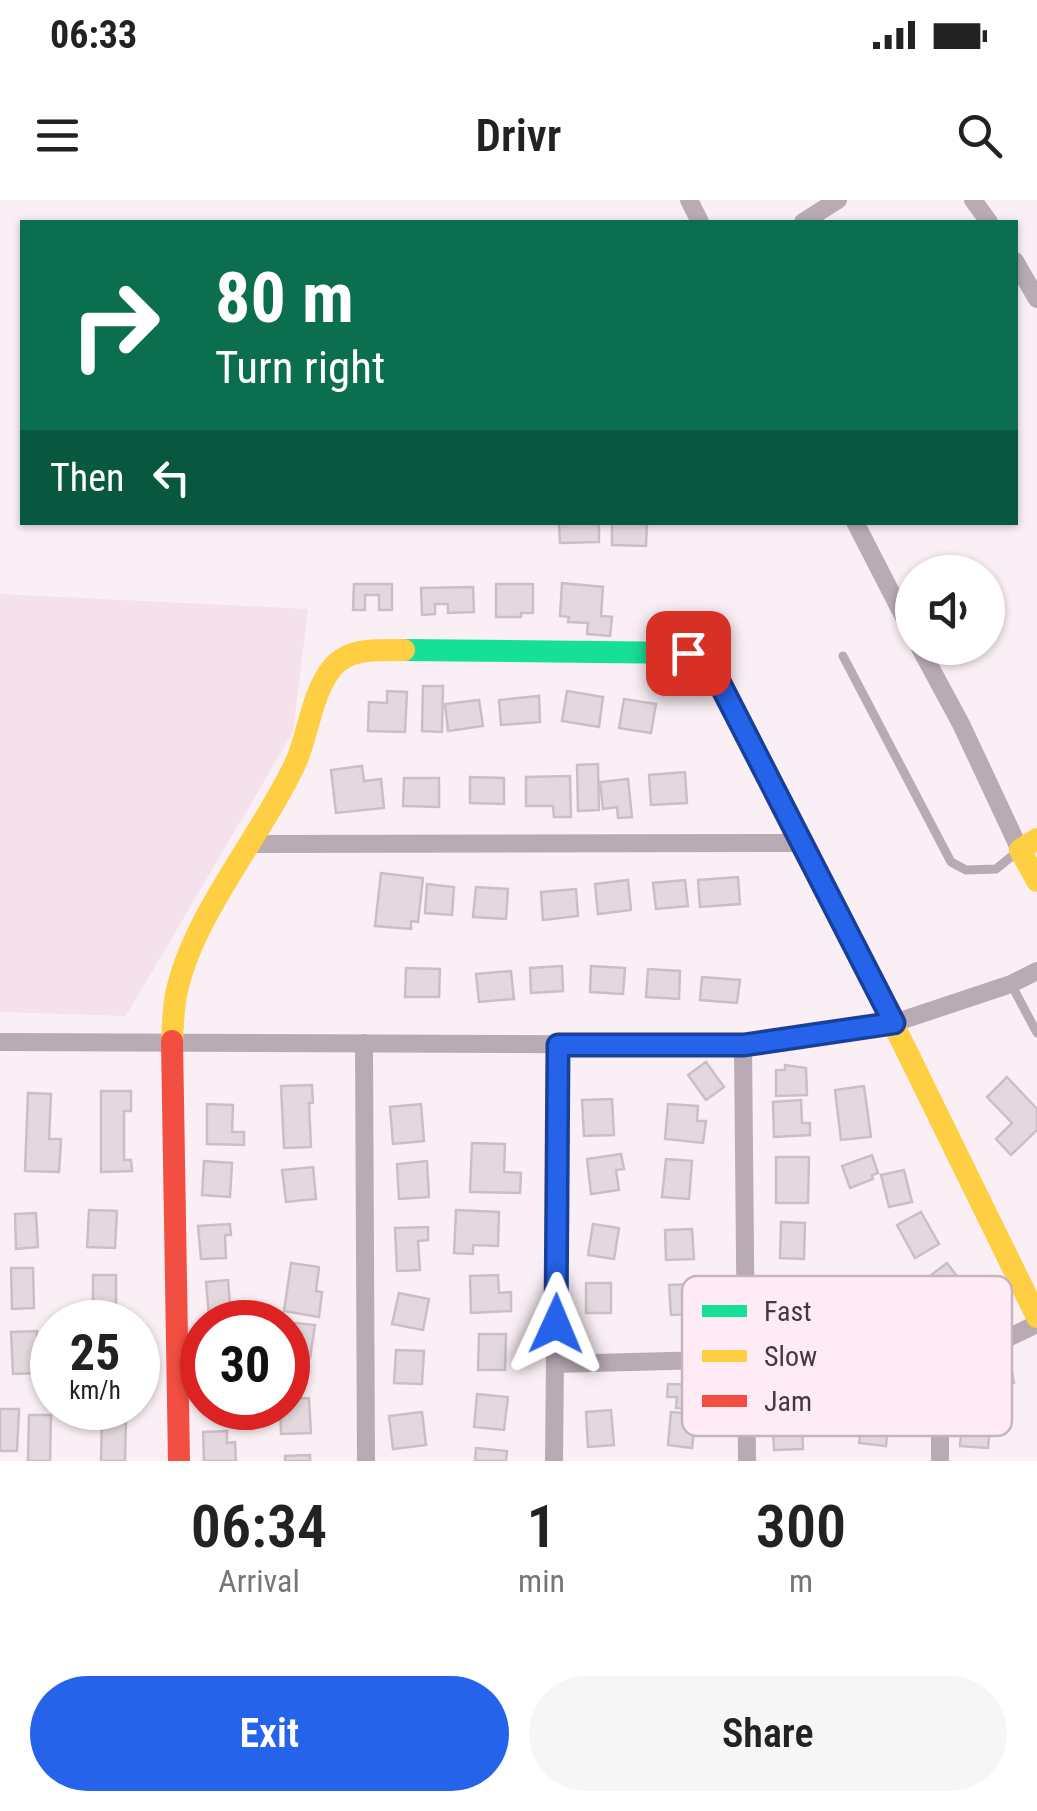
<!DOCTYPE html>
<style>
body{margin:0;font-family:"Roboto Condensed",sans-serif;background:#f6f6f6;color:#222;height:100vh;display:flex;flex-direction:column;font-size:38px;white-space:nowrap}
*{box-sizing:border-box;margin:0}
p{font-size:32px;color:#767676}
.icon{flex:none;width:55px;height:55px;fill:none;stroke:currentColor;stroke-width:2;stroke-linecap:round;stroke-linejoin:round}
.map{position:relative;height:1261px;overflow:hidden}
.drawer{display:flex;flex-direction:column;background:#fff;flex:1}
.drawer>*{flex:none}
.banner{position:absolute;left:20px;top:20px;width:998px;height:305px;border-radius:0px;box-shadow:0 2px 8px #0004;background:#0b6e4f;color:#fff;overflow:hidden}
.tools{position:absolute;left:895px;top:355px;display:grid;gap:20px}
.tools a{display:grid;place-items:center;width:110px;height:110px;border-radius:50%;background:#fff;box-shadow:0 2px 8px #0004;font-size:50px}
.speed{position:absolute;left:30px;top:1100px;display:flex;gap:20px;font-size:50px;font-weight:700;text-align:center}
.speed>*{display:grid;place-content:center;width:130px;height:130px;border-radius:50%;background:#fff;box-shadow:0 2px 8px #0004;line-height:1}
.speed small{font-size:25px;font-weight:400}
.speed .limit{border:15px solid #d22;background:#fff;color:#111}
.pin{position:absolute;display:grid;place-items:center;width:85px;height:85px;color:#fff;margin:-42px;border-radius:20px;box-shadow:0 5px 15px #0006}
.me{position:absolute;width:110px;margin:-55px;rotate:1deg;stroke-linejoin:round;filter:drop-shadow(0 0 8px #0008)}
.turn{display:flex;align-items:center;gap:35px;height:210px;padding:0 30px;font-size:45px}
.turn .icon{width:130px;height:130px;stroke-width:2.5}
.turn b{display:block;font-size:70px;line-height:85px}
.then{display:flex;align-items:center;height:95px;padding:0 30px;background:#0003;gap:20px;font-size:38px}
.eta{display:flex;justify-content:space-evenly;align-items:center;height:170px;text-align:center}
.eta b{font-size:60px;font-weight:600;line-height:70px}
.button{display:flex;gap:20px;margin-top:auto;padding:20px 30px}
.button a{flex:1;height:115px;border-radius:60px;background:#2563eb;color:#fff;font-size:40px;font-weight:600;line-height:115px;text-align:center}
.button a+a{background:#f6f6f6;color:#222}
.status{display:flex;justify-content:space-between;align-items:center;height:70px;padding:0 50px;background:#fff;direction:ltr}
.status svg{height:28px;fill:currentColor}
header{display:flex;justify-content:space-between;align-items:center;height:130px;padding:0 30px;background:#fff;font-size:45px;font-weight:600}
.map>svg:first-child{display:block}
.built{fill:#f4e1eb}
.building{fill:#e3d8de;stroke:#cabfc5;stroke-width:2.5}
.lines{fill:none;stroke-linecap:round;stroke-linejoin:round}
.lane{stroke:#b9aab3;stroke-width:9}
.street{stroke:#b9aab3;stroke-width:18}
.fast{stroke:#16e098;stroke-width:22}
.slow{stroke:#ffcf43;stroke-width:22}
.jam{stroke:#f24e42;stroke-width:22}
.route-casing{stroke:#184099;stroke-width:25}
.route{stroke:#2563eb;stroke-width:18}
.key{fill:#feebf6;stroke:#c6b5bf;stroke-width:2.5}
.key-label{font-size:28px;fill:#44383f}
</style>
<div class="status"><b>06:33</b><svg viewBox="0 0 49 12"><path d="M0 12V9h3v3zM5 12V6h3v6zM10 12V3h3v9zM15 12V0h3v12zM26 1h20v11H26zM47 4h2v5h-2z"/></svg></div>
<header><svg class="icon" aria-label="menu" viewBox="0 0 24 24"><path d="M4 6h16M4 12h16M4 18h16"/></svg>Drivr<svg class="icon" aria-label="search" viewBox="0 0 24 24"><circle cx="10" cy="10" r="6"/><path d="M15 15l6 6"/></svg></header>
<div class="map">
<svg width="1037" height="1261" viewBox="0 0 1037 1261">
<rect width="100%" height="100%" fill="#faeff5"/>
<!-- built -->
<path class="built" d="M0,394L308,409L293,532L126,816L0,812Z"/>
<!-- building -->
<g class="building">
<path d="M559,322H599V342L560,343Z"/>
<path d="M612,322H647L646,346L612,345Z"/>
<path d="M562,383L603,387L601,416L612,417L610,436L587,434L588,423L568,422L569,417L560,416Z"/>
<path d="M354,384H392V410H379V395H365V410H353Z"/>
<path d="M496,384H533V413H521V417H496Z"/>
<path d="M473,387L474,412L448,413V404H435V414L422,415L421,388Z"/>
<path d="M423,486H443L442,532L422,531Z"/>
<path d="M387,491L407,492L405,532L368,531L369,502L387,503Z"/>
<path d="M567,491L603,497L599,527L562,521Z"/>
<path d="M539,496L540,522L501,525L499,500Z"/>
<path d="M624,499L656,504L651,533L619,528Z"/>
<path d="M479,500L483,526L448,531L445,504Z"/>
<path d="M598,564L599,610L578,611L577,565Z"/>
<path d="M362,566L364,581L381,579L384,608L336,613L331,570Z"/>
<path d="M685,572L687,603L651,605L649,575Z"/>
<path d="M570,576L571,617H554L553,606H526V577Z"/>
<path d="M470,577L504,578V604L470,603Z"/>
<path d="M404,578H439V607L403,606Z"/>
<path d="M628,579L632,617L618,618L617,607L603,609L600,582Z"/>
<path d="M381,673L423,678L418,722L411,721V729L375,726Z"/>
<path d="M738,677L740,704L700,707L698,680Z"/>
<path d="M628,680L631,710L598,714L595,684Z"/>
<path d="M685,680L688,706L656,709L653,683Z"/>
<path d="M427,684L454,687L452,715L425,713Z"/>
<path d="M476,687L508,689L506,719L473,717Z"/>
<path d="M576,689L578,716L543,720L541,692Z"/>
<path d="M562,766L563,791L531,793L530,768Z"/>
<path d="M591,766L625,768L623,794L590,792Z"/>
<path d="M406,768L440,769L439,797H405Z"/>
<path d="M648,769L680,771L679,799L646,797Z"/>
<path d="M511,771L514,799L479,802L476,774Z"/>
<path d="M702,777L740,780L737,803L700,800Z"/>
<path d="M706,862L724,887L706,900L688,875Z"/>
<path d="M785,865L806,868L807,895L776,896V870H785Z"/>
<path d="M1007,877L1037,909V930L1011,955L996,939L1012,923L987,897Z"/>
<path d="M312,885L313,903H309L311,947L284,948L281,886Z"/>
<path d="M864,886L871,937L841,940L835,890Z"/>
<path d="M101,891H131V911H124V960H131L132,971L101,972Z"/>
<path d="M28,893L51,894L49,939H61L59,972L25,971Z"/>
<path d="M612,899L614,935L584,936L582,900Z"/>
<path d="M801,900L802,923H810V935L774,937L773,902Z"/>
<path d="M207,904L233,905L232,932H244V945L207,944Z"/>
<path d="M421,904L424,941L393,944L390,907Z"/>
<path d="M668,904L698,906L697,921H706L703,943L665,939Z"/>
<path d="M472,943L505,944L504,972L521,973L520,993L470,992Z"/>
<path d="M621,954L624,969L616,970L619,990L591,994L587,959Z"/>
<path d="M872,955L878,973L872,975L873,979L850,988L842,966Z"/>
<path d="M776,957H809L808,1003H776Z"/>
<path d="M666,959L692,961L689,999L662,997Z"/>
<path d="M204,961L232,963L230,997L202,995Z"/>
<path d="M427,961L429,997L399,999L397,964Z"/>
<path d="M313,967L316,999L286,1002L282,970Z"/>
<path d="M904,970L912,1002L889,1007L881,975Z"/>
<path d="M89,1010L117,1011L115,1048L87,1047Z"/>
<path d="M456,1010L499,1012L498,1046L473,1045V1054L454,1053Z"/>
<path d="M921,1012L939,1044L915,1058L897,1025Z"/>
<path d="M36,1013L38,1047L16,1049L15,1014Z"/>
<path d="M781,1022L805,1023L804,1059L780,1058Z"/>
<path d="M230,1024L231,1035H225L226,1058L201,1059L198,1026Z"/>
<path d="M593,1024L619,1028L614,1059L588,1055Z"/>
<path d="M428,1027V1040L418,1041L420,1070L397,1071L395,1028Z"/>
<path d="M692,1029L694,1059L666,1060L665,1030Z"/>
<path d="M291,1063L319,1067L316,1091L322,1092L319,1117L284,1111Z"/>
<path d="M947,1063L965,1087L944,1104L926,1079Z"/>
<path d="M11,1068H33L34,1108L12,1109Z"/>
<rect x="93" y="1075" width="23" height="34"/>
<path d="M498,1075L499,1093L511,1092V1111L471,1113L470,1076Z"/>
<path d="M228,1080L231,1115L209,1116L206,1082Z"/>
<rect x="586" y="1083" width="25" height="30"/>
<path d="M693,1084L694,1114L671,1115L669,1085Z"/>
<path d="M399,1093L429,1099L423,1130L392,1124Z"/>
<path d="M286,1122L315,1125L310,1158L288,1156Z"/>
<path d="M37,1131L38,1173L13,1174L11,1132Z"/>
<path d="M479,1134H506L505,1170H478Z"/>
<path d="M396,1150L424,1151L422,1184L394,1183Z"/>
<path d="M1010,1160L1014,1183L990,1188L985,1165Z"/>
<path d="M668,1184L702,1185V1209L676,1208L677,1197H667Z"/>
<path d="M477,1194L508,1197L504,1230L474,1227Z"/>
<path d="M309,1198L311,1233L281,1234L280,1208H288V1199Z"/>
<path d="M801,1205L803,1249L774,1250L772,1206Z"/>
<path d="M0,1209H19L17,1251H0Z"/>
<path d="M611,1210L614,1245L588,1247L586,1212Z"/>
<path d="M863,1211L889,1214L886,1246L859,1243Z"/>
<path d="M422,1212L426,1245L393,1249L389,1216Z"/>
<path d="M671,1212L696,1214L692,1248L668,1245Z"/>
<path d="M963,1213L991,1215L988,1248L960,1246Z"/>
<path d="M29,1215H51L50,1261H28Z"/>
<path d="M102,1217L126,1218L125,1261H101Z"/>
<path d="M227,1231V1243L235,1242L236,1261H204L203,1232Z"/>
<path d="M476,1248L507,1251L506,1261H475Z"/>
<path d="M310,1255V1261H285V1256Z"/>
</g>
<g class="lines">
<!-- lane -->
<g class="lane">
<path d="M843,456L951,662L966,670L996,669L1017,652"/>
<path d="M1011,784L1037,833"/>
</g>
<!-- street -->
<g class="street">
<path d="M689,0L700,22"/>
<path d="M973,0L989,22"/>
<path d="M803,22L838,0"/>
<path d="M1015,61L1037,99"/>
<path d="M855,322L912,433"/>
<path d="M920,448L961,524L1020,650"/>
<path d="M248,644L801,643"/>
<path d="M0,842L743,845L894,823L1011,784L1037,771"/>
<path d="M364,843L366,1261"/>
<path d="M743,845L747,1261"/>
<path d="M555,1164L746,1159L940,1170"/>
<path d="M554,1261L558,845"/>
<path d="M940,1261V1170L1037,1124"/>
</g>
<!-- fast -->
<path class="fast" d="M404,450L688,453L703,457L713,471L859,754"/>
<!-- slow -->
<g class="slow">
<path d="M1037,639L1020,650L1037,681"/>
<path d="M859,754L1037,1117"/>
<path d="M172,841C173,826 173,810 176,795C192,715 262,636 296,562C309,532 311,495 332,468C349,447 379,450 404,450"/>
</g>
<!-- jam -->
<path class="jam" d="M172,841L179,1261"/>
</g>
<g class="lines">
<!-- route casing -->
<g class="route-casing">
<path id="route" d="M556,1124L558,845H744L894,823L713,470L703,456L688,453"/>
</g>
<!-- route -->
<use href="#route" class="route"/>
</g>
<!-- legend -->
<rect x="682" y="1076" width="330" height="160" rx="15" class="key"/>
<rect x="702" y="1105" width="45" height="12" fill="#16e098"/>
<rect x="702" y="1150" width="45" height="12" fill="#ffcf43"/>
<rect x="702" y="1195" width="45" height="12" fill="#f24e42"/>
<g class="key-label">
<text x="764" y="1121">Fast</text>
<text x="764" y="1166">Slow</text>
<text x="764" y="1211">Jam</text>
</g>
</svg>
<div class="tools">
<a><svg class="icon" aria-label="sound" viewBox="0 0 24 24"><path d="M4 9h4l5-4v14l-5-4H4zM17 9q2 3 0 6"/></svg></a>
</div>
<div class="speed"><div>25<small>km/h</small></div><div class="limit">30</div></div>
<div class="pin" style="left:688px;top:453px;background:#d93025"><svg class="icon" aria-label="arrive" viewBox="0 0 24 24"><path d="M6 21V4h12l-3 4 3 4H6"/></svg></div>
<svg class="me" style="left:556px;top:1124px" viewBox="-20 -20 40 40"><path d="M0-17L14 15 0 8-14 15z" fill="#2563eb" stroke="#fff" stroke-width="4"/></svg>
<div class="banner">
<div class="turn"><svg class="icon" aria-label="right" viewBox="0 0 24 24"><path d="M7 20v-9h11M14 6l5 5-5 5"/></svg><div><b>80 m</b>Turn right</div></div>
<div class="then">Then<svg class="icon" aria-label="left" viewBox="0 0 24 24"><path d="M17 20v-9H6M10 6l-5 5 5 5"/></svg></div>
</div>
</div>
<section class="drawer">
<div class="eta">
<div><b>06:34</b><p>Arrival</p></div>
<div><b>1</b><p>min</p></div>
<div><b>300</b><p>m</p></div>
</div>
<div class="button"><a>Exit</a><a>Share</a></div>
</section>
